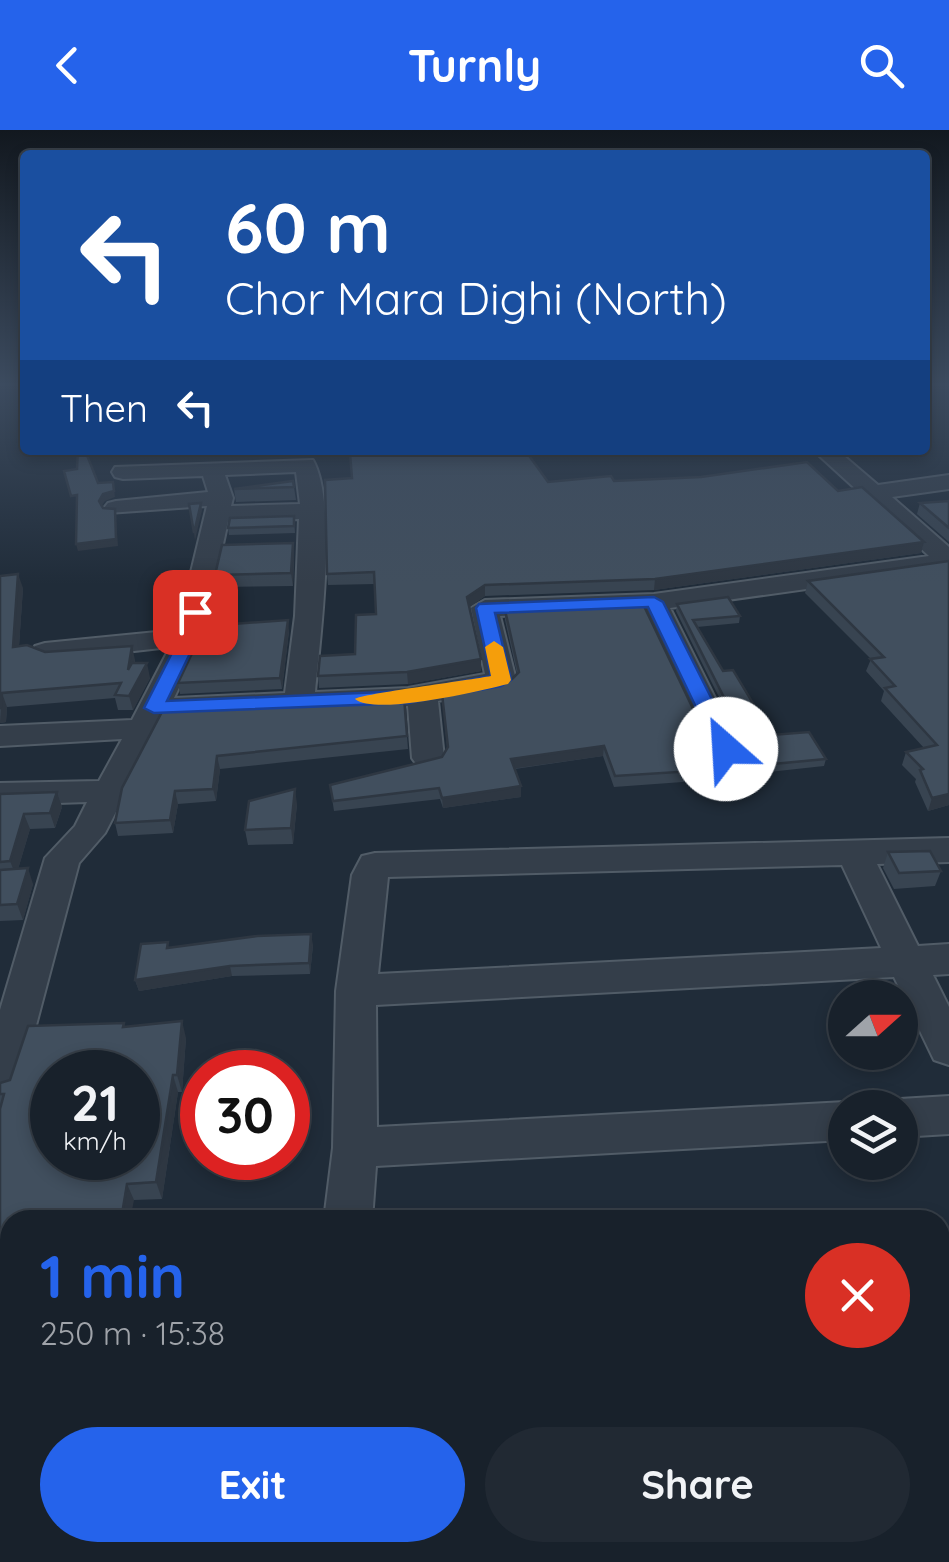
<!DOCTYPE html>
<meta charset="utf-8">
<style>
body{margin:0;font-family:Quicksand,sans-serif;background:#212933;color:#f1f3f6;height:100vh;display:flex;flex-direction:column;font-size:38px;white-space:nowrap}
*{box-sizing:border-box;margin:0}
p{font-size:32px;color:#9fa3a9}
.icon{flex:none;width:55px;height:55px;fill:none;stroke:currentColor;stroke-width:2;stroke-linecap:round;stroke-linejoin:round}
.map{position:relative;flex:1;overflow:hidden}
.drawer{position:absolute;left:0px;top:1080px;width:950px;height:352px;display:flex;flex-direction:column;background:#18212b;border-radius:30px 30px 0 0;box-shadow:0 5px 15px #0003,0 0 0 2px #363e47}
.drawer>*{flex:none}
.guide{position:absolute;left:20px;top:20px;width:910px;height:305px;border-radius:10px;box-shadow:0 5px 15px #0003,0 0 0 2px #363e47;background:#1a4fa0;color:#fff;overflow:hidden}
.needle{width:65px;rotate:69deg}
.fabs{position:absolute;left:828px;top:850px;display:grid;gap:20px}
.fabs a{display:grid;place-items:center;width:90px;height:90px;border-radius:50%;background:#18212b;box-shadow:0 5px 15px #0003,0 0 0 2px #363e47;font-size:50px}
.speed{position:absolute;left:30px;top:920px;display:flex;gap:20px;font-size:50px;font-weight:700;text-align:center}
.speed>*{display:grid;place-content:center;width:130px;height:130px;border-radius:50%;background:#18212b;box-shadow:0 5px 15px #0003,0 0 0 2px #363e47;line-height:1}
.speed small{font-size:25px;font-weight:400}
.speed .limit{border:15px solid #d22;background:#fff;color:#111}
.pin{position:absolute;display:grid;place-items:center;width:85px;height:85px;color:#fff;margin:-42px;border-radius:20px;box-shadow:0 5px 15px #0006}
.me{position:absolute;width:110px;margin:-55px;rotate:334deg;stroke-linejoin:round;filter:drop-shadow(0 0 8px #0008)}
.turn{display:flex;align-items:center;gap:35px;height:210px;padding:0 40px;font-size:45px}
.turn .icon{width:130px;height:130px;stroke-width:2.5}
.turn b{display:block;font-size:70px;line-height:85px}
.then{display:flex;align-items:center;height:95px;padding:0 40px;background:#0003;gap:20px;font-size:38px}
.round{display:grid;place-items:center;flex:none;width:105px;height:105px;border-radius:52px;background:#212933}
.summary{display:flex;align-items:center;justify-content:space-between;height:170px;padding:0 40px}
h1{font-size:60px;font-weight:700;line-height:75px;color:#2563eb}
.action{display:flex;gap:20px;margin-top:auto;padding:20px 40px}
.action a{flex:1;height:115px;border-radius:60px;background:#2563eb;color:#fff;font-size:40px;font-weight:700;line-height:115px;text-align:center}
.action a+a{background:#212933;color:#f1f3f6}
header{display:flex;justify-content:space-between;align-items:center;height:130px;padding:0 40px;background:#2563eb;color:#fff;font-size:45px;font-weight:700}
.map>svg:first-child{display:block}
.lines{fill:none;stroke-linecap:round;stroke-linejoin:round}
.minor-casing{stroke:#515c67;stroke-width:4}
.minor{fill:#343e4a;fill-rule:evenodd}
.wall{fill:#384451}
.shaded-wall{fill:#2e3742}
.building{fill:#414f5e;stroke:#2e3742;stroke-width:2.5;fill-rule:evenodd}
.route{fill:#2563eb;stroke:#184099;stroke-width:2.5}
.slow{fill:#f59e0b}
</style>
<header><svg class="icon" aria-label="back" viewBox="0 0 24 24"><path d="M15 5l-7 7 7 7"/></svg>Turnly<svg class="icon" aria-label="search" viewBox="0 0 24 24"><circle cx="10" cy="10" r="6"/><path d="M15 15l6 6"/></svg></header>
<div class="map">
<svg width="949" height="1432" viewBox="0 0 949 1432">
<rect width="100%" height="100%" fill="#202c39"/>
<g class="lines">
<!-- minor casing -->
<g class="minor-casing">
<g id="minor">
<path d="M813,320H837L878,355L949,345V359L892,367L949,417V439L670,478L750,638L745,645L734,648L723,645L718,638L644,480L500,486L516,550L511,556L438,571L444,628L439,635H417L412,628L408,576L165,587L105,703L79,733L21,952L15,965L0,970V880L45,728L75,696L87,672L0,675V653L99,651L122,609L0,616V596L132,590L170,517L45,531L35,528L31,522L35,516L45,513L177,500L207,376L108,383L104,378L108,373L116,371L208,362L203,346L123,349L115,347L112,342L115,337L313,330C338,374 320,509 315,562L408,558L485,544L471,478L485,470L654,464L929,426ZM296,342L300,374L231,376L233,368L225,345ZM299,389L295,486L285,563L174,568L203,507L228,391Z"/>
<path d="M949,708V732L877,734L918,816L949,814V844L933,845L949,877V935L934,930L894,847L376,875L377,997L845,972L860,978H845V1010L376,1036L372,1090H324L333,1018L336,861L352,745L362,726L375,723ZM842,735L881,818L378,844L388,747Z"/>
<path d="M949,966V1004L900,1007V978H883L900,969Z"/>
<path d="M949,1156V1206L940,1207V1157Z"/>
<path d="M290,1422H348L347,1432H289Z"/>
</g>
</g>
<!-- minor -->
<use href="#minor" class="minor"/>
</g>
<!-- wall -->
<g class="wall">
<path d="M173,320H270L174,327Z"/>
<path d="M293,351L296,370L236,372L234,359Z"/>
<path d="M614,351L838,361L924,412L921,423L654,460L485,466L469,477L481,529V541L408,554L319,558L318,546L355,524L376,484L375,454L328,455L327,444L548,352Z"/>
<path d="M949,371V412L917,384L920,373Z"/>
<path d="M294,386L295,403L229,405L228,398Z"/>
<path d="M293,413L294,426L293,456L218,457L215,445Z"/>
<path d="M949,431V675L928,681L915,652L916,649L902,635L906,622L924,618L881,571L884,561L866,541L871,529L805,463L808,451Z"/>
<path d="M0,446L23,458L19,516L45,522L135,530V533L150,548L133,580H118L115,568L7,577L6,592L0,593Z"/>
<path d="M677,474L740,486L739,493L697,497L723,541L772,605L826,629L824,636L750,644L753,635L676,481Z"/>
<path d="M505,480L717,629L726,639L724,649L614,657L603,626L515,639L521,667L443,678L440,669L334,681L330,655L442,627L447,618L442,564L512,549L517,544L505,490Z"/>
<path d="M289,501L282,559L180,564L178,553Z"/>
<path d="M404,567L408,619L220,639L216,671L178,674L173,703L118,706L115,693L164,578Z"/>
<path d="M57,662L62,677L55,698L30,699L18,739L33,754L23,790L0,791V664Z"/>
<path d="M297,674L293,714L248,715L245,700Z"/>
<path d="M888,722L941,741L935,756L894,759L883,738Z"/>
<path d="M313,815L310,844L232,846L139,861L135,850L169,817Z"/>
<path d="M125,896L186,908L182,962H178L162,1069L134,1070L10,1090V1201L0,1202V953L10,950Z"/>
</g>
<!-- shaded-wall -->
<g class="shaded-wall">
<path d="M113,352L115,367L105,371L100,378L99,371Z"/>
<path d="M201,373L202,380L195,410L194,403Z"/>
<path d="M115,379L118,416L78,421L76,414Z"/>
<path d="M924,412L921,423L654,460L655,449Z"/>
<path d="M293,413L294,426L293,456L291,443Z"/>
<path d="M18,444L23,458L18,531L13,517Z"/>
<path d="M485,455V466L467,479V467Z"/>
<path d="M288,490L289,501L282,559L280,548Z"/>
<path d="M132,516L135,530L131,554L128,540Z"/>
<path d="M481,529V541L408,554L407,542Z"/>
<path d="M147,533L150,548L133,580L129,566Z"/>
<path d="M2,563L7,577L6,592L0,593Z"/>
<path d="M604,616L603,626L511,639V629Z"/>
<path d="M217,626L220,639L216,671L213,659Z"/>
<path d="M521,656V667L443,678L442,668Z"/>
<path d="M295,659L297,674L293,714L291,698Z"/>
<path d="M175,661L178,674L173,703L170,690Z"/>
<path d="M57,662L62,677L55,698L50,683Z"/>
<path d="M949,664V675L928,681L932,668Z"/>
<path d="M24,684L30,699L16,746L10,731Z"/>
<path d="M28,738L33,754L23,790L17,774Z"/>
<path d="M311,804L313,815L310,844L309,833Z"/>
<path d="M230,836L232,846L139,861L135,850Z"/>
<path d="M182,891L186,908L182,962L177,945Z"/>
<path d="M173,945L178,962L162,1069L156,1052Z"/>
<path d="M127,1054L134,1070L130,1090H121Z"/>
<path d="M35,1422H46L44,1432L35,1428Z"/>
<path d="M137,1422H141L144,1427V1432H136Z"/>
</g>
<!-- building -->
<g class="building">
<path d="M78,320H85L98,353L113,352L114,361L103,364L99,371L103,378L115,379L116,409L76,414L77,365L71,366L64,341L77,339Z"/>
<path d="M410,320H525L548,352L611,346L614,351L701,347L807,332L838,361L862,357L924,412L655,449L485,455L467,467L481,529L407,542L318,546L320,526L355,524L356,485L376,484L374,442L327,444L325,350L352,348L350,323Z"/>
<path d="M293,351L294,357L234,359Z"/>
<path d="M949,371V398L920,373Z"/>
<path d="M201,373L194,403L189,374Z"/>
<path d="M294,386V396L228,398L230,388Z"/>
<path d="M293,413L291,443L215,445L222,415Z"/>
<path d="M949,431V664L932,668L920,640L923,639L906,622L937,615L885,558L895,556L870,529L884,527L808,451Z"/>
<path d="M18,444L13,517L27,515L45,522L132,516L128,540L132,533H147L129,566L115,565L121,553L2,563L1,577L0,578V446Z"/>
<path d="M728,467L740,486L693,490L723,541L733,540L772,605L809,602L826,629L752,636L755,629L677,474Z"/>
<path d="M643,474L717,629L726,639L615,646L604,616L511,629L521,656L442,668L439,658L333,671L330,655L442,627L448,617L442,564L512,549L519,542L505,480Z"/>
<path d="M288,490L280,548L178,553L205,496Z"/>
<path d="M404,567L407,606L217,626L213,659L175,661L170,690L115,693L122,658L164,578Z"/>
<path d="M295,659L291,698L245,700L249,671Z"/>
<path d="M57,662L50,683L24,684L10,731L0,732V664Z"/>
<path d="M930,721L941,741L899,743L888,722Z"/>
<path d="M28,738L17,774L0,775V740Z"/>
<path d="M311,804L309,833L230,836L135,850L141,814L168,812L167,818L257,806Z"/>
<path d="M182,891L177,945H173L156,1052L127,1054L121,1090H10V1184L0,1185V979L4,964H0V953L10,950L28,896L124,893L123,897ZM52,942H138V1028H52Z"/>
<path d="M10,1352V1422H35V1428L85,1422H137L136,1432H0V1353Z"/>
</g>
<!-- sky -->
<linearGradient id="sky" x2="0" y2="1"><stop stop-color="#12181f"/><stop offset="0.56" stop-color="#3c4b5f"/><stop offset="1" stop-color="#3c4b5f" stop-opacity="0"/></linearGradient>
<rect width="949" height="454" fill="url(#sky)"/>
<!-- route -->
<path class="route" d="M654,467L663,472L737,619L734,623H719L716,619L648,477L495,483L511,550L501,556L408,573L154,583L144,578L180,507L186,482L195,477L204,482L198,507L167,571L408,561L491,546L476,478L479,474Z"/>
<!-- slow -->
<path class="slow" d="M494,511L503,517L511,550L508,554C479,561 376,586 355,569C361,564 471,550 491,546L485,517Z"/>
</svg>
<div class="fabs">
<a><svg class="needle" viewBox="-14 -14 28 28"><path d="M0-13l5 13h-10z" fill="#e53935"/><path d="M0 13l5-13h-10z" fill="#9fa3a9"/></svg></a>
<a><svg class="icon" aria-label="layers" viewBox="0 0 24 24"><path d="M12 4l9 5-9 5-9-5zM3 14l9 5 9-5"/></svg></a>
</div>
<div class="speed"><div>21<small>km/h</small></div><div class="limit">30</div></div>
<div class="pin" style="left:195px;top:482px;background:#d93025"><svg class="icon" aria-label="arrive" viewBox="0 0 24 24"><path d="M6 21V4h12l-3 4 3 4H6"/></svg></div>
<svg class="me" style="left:726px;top:619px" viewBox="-20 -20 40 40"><circle r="19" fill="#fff"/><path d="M0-13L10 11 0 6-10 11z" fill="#2563eb"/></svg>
<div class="guide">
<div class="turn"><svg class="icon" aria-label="left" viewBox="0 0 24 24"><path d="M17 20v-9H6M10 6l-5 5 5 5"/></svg><div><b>60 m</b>Chor Mara Dighi (North)</div></div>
<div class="then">Then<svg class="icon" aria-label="left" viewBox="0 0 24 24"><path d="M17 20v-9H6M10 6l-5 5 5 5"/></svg></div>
</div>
<section class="drawer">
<div class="summary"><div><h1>1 min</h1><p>250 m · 15:38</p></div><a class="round" style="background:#d93025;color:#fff"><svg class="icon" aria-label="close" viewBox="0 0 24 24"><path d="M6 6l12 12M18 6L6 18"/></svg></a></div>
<div class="action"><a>Exit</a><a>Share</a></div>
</section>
</div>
